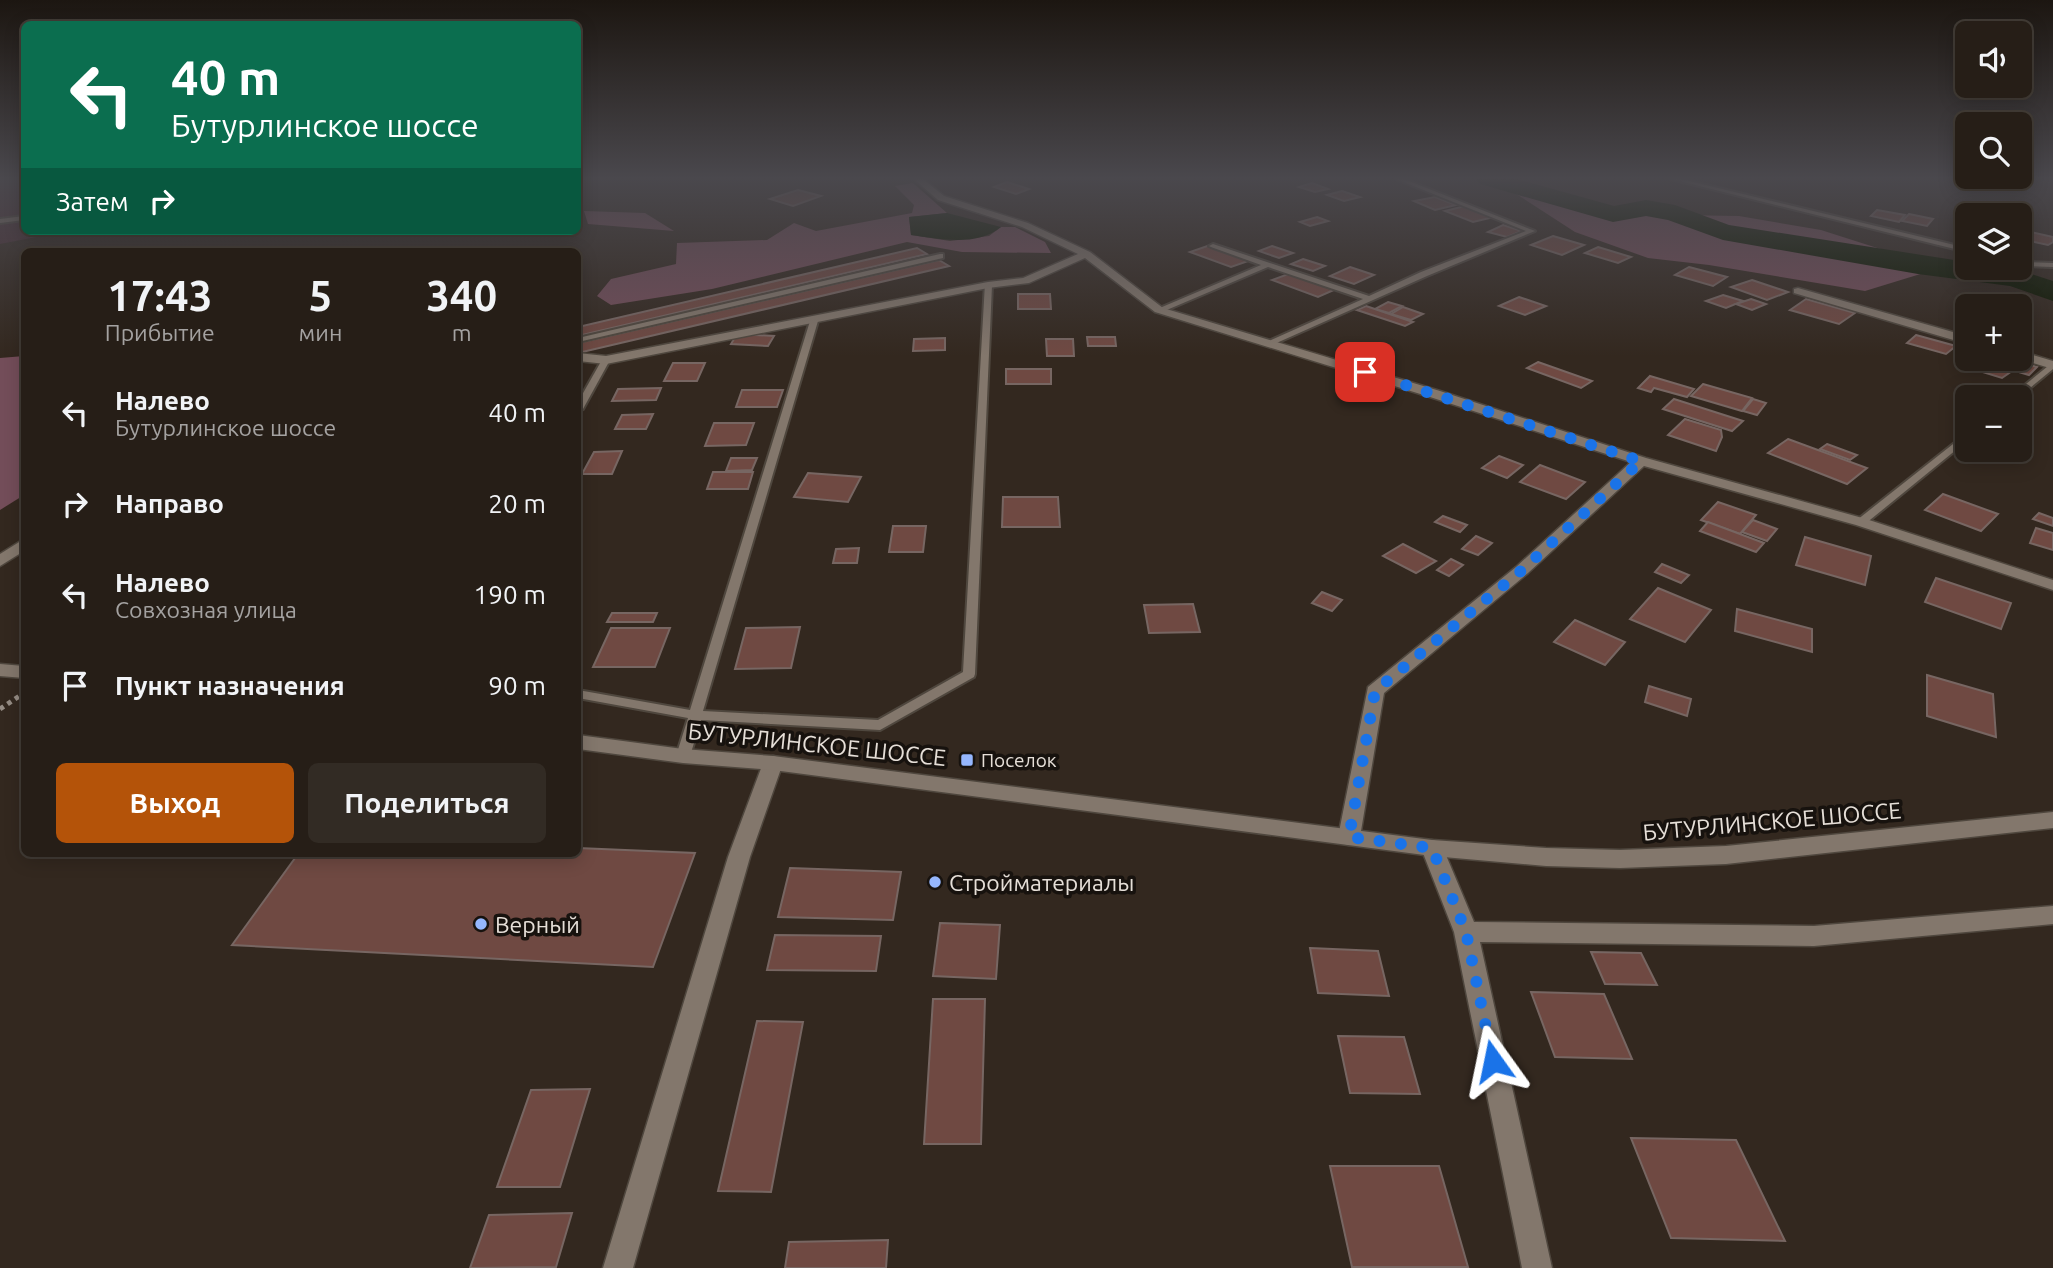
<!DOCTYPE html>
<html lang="ru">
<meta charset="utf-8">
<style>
body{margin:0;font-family:Ubuntu,sans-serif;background:#322b24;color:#f1f3f6;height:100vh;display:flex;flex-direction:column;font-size:26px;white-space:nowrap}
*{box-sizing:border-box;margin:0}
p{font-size:23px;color:#a4a2a1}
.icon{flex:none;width:38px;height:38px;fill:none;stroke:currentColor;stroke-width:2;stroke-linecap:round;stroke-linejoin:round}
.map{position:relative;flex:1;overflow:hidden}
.drawer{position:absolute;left:21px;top:248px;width:560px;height:609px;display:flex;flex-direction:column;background:#261e17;border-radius:10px;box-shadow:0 4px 18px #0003,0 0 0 2px #423c36}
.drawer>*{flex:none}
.hud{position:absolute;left:21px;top:21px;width:560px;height:214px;border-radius:10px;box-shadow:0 4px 18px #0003,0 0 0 2px #423c36;background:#0b6e4f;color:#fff;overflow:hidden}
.fabs{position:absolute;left:1955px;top:21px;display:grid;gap:14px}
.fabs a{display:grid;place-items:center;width:77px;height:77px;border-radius:10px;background:#261e17;box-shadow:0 4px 18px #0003,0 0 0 2px #423c36;font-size:35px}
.pin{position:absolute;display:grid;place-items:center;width:60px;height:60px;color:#fff;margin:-30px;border-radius:14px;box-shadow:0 4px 10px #0006}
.me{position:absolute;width:77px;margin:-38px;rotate:348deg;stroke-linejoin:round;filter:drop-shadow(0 0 5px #0008)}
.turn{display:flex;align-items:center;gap:24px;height:147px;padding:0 35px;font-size:32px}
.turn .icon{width:91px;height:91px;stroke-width:2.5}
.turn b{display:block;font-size:49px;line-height:60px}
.then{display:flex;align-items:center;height:66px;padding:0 35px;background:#0003;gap:14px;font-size:26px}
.eta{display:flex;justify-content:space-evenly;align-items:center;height:119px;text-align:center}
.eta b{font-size:42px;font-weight:600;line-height:49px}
.button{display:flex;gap:14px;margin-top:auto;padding:14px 35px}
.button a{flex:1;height:80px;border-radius:10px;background:#b45309;color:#fff;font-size:28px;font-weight:600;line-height:80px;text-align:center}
.button a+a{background:#322b24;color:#f1f3f6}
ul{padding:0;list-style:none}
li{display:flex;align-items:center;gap:21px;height:91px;padding:0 35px}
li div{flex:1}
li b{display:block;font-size:26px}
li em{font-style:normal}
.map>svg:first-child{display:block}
.green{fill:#492d35}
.forest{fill:#734d59}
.water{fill:#0d1700}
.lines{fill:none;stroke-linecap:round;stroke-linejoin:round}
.river{fill:#0d1700;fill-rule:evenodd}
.building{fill:#6f4942;stroke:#776662;stroke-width:2}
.lane-casing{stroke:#4f473e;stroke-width:4}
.street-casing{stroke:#4f473e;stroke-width:3}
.secondary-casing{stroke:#4f473e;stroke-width:3}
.path{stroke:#958c84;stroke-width:5;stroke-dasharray:4.5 4.5;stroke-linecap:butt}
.lane{fill:#83776c;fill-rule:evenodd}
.street{fill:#83776c;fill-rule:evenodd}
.secondary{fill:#83776c;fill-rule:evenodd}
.route{stroke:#1a73e8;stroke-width:12;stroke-dasharray:0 21.6}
.poi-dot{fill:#95b6fd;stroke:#17120e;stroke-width:2.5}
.labels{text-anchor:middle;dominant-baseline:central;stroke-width:7;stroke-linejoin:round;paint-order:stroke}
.poi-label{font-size:19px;fill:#e6dfd8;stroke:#17120e;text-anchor:start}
.near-street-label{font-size:23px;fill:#e6dfd8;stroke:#17120e}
.near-poi-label{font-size:23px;fill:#e6dfd8;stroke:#17120e;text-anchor:start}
</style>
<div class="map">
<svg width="2053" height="1268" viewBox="0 0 2053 1268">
<rect width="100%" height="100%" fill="#33281f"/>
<!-- green -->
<path class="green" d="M0,179H24V231H68L0,244Z"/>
<!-- forest -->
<g class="forest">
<path d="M1498,182L1613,214L1739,216L1821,230L1940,268L1865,291L1709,265L1648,258L1575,232Z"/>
<path d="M913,183L947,213L909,217L911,235L950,241L989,236L1001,227H1015L1045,242L1051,253L962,252L907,242L712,289L611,305L597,296L611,279L676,264L677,243L767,240L794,223L816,231L912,213L914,205L895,186Z"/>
<path d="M584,211L645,213L674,231L588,224Z"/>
<path d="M24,356V495L0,510V358Z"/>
</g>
<!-- water -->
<path class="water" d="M947,213L1001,227C976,247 941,239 911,235L909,217Z"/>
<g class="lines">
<!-- river -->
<path class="river" d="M1476,179H1517L1614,206L1646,200L1675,205L1729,225L1967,262V268L2016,269L2053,281V301L2010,286L1918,274L1723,240L1668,220L1646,216L1613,222L1480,184Z"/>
</g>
<!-- building -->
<g class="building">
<path d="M1007,182L1029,189L1016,194L994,187Z"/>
<path d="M1312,183L1328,189L1315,192L1299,187Z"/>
<path d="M798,190L821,196L793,206L770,199Z"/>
<path d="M1342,191L1360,197L1344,201L1327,195Z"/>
<path d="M1435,197L1456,205L1435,210L1414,201Z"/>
<path d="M1465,206L1494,217L1473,222L1445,211Z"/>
<path d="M1877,210L1905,215L1899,222L1871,216Z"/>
<path d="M1909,214L1933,219L1927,226L1902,221Z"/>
<path d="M1317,217L1328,221L1310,226L1300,222Z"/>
<path d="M1503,225L1522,231L1507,237L1488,232Z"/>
<path d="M2027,231L2053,237V242L2048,245L2020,239V236Z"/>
<path d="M1553,236L1584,245L1562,255L1531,245Z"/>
<path d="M1213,244L1254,259L1231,267L1190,252Z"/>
<path d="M1272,246L1293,253L1279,258L1259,251Z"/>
<path d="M1598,247L1631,257L1618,263L1585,253Z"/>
<path d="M917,248L927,254L578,336V327Z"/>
<path d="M1303,259L1325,266L1313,271L1291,264Z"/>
<path d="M939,260L949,266L578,353V343Z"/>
<path d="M1350,267L1374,275L1354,284L1330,276Z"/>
<path d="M1689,267L1727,277L1713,286L1675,275Z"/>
<path d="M1291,273L1336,289L1318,297L1272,280Z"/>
<path d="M1752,280L1788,292L1767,300L1731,287Z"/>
<path d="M1018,294H1050L1051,309H1018Z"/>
<path d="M1723,295L1743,301L1726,308L1706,301Z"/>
<path d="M1519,297L1546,306L1525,315L1499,306Z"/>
<path d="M1751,299L1766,304L1752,310L1736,304Z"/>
<path d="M1806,299L1855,313L1839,324L1790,310Z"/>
<path d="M1388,302L1402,306L1389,313L1375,309Z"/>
<path d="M1366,306L1413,322L1405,326L1357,310Z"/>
<path d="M1403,307L1423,314L1411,320L1391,314Z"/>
<path d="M737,334L774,336L768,346L731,344Z"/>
<path d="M1916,335L1956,346L1946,354L1907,343Z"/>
<path d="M1087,337H1115L1116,346H1088Z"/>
<path d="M945,338V350L913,351L914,339Z"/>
<path d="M1046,339H1073L1074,356H1047Z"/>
<path d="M1990,359H2008L2037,367L2029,375L1986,362Z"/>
<path d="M1538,362L1592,381L1581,388L1527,368Z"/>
<path d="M673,363H705L697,381H664Z"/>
<path d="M1989,364L2012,371L2002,378L1979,371Z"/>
<rect x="1006" y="369" width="45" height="15"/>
<path d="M1650,376L1694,389L1687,397L1654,388L1651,392L1638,388Z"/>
<path d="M1703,384L1752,398L1742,411L1691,396Z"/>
<path d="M661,388L656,400L612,401L618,389Z"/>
<path d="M742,390H783L777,407H736Z"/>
<path d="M1674,399L1743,421L1732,431L1663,409Z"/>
<path d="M1753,399L1766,403L1757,415L1743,411Z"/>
<path d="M653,414L646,429H615L622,415Z"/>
<path d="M1685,419L1721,430L1722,437L1716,451L1668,435Z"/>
<path d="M714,423H754L746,445L705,446Z"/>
<path d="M1788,439L1867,468L1847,484L1768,453Z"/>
<path d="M1827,444L1857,455L1850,460L1820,449Z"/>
<path d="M622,451L612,474H582L594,452Z"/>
<path d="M1499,456L1523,465L1507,478L1482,468Z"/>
<path d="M731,458H757L752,470L726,471Z"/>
<path d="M1540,465L1585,482L1566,499L1520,482Z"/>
<path d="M713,472H753L748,489H707Z"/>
<path d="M808,473L861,477L848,502L794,497Z"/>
<path d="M1943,494L1998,514L1981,531L1925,510Z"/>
<path d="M1003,497H1058L1060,527H1002Z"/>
<path d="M1718,502L1756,515L1740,534L1701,520Z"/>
<path d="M2039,513L2053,518V526L2033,519Z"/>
<path d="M1443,516L1467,525L1460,532L1435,522Z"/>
<path d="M1753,520L1777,529L1767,541L1742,532Z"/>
<path d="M1708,522L1764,543L1756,552L1700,531Z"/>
<path d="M893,526H926L923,552H889Z"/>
<path d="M2036,528L2053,533V550L2030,543Z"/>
<path d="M1476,536L1492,543L1478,555L1462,549Z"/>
<path d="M1805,537L1871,556L1865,585L1796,565Z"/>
<path d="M1403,544L1436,561L1416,573L1383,556Z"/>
<path d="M859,548L857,563H833L836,549Z"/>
<path d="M1451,559L1463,565L1449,576L1437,570Z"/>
<path d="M1662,564L1689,575L1681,583L1655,572Z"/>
<path d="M1936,578L2011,603L2001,629L1925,602Z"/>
<path d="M1658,588L1711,610L1685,642L1630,619Z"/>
<path d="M1322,592L1342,600L1332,611L1312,603Z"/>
<path d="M1193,604L1200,632L1149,633L1144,605Z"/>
<path d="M1737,609L1812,629V652L1735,631Z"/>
<path d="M612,613H657L653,622H607Z"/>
<path d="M1575,620L1625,642L1605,665L1554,642Z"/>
<path d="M800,627L791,668L735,669L746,628Z"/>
<path d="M611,628H670L655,667H593Z"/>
<path d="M1927,675L1993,694L1996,737L1927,716Z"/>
<path d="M1649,686L1691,699L1687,716L1645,702Z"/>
<path d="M578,848L695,853L653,967L232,945L298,854H578Z"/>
<path d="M790,868L901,872L893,920L778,917Z"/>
<path d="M940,923L1000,925L996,979L933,976Z"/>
<path d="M775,935L881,936L876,971L767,970Z"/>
<path d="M1310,948L1378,951L1389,996L1318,993Z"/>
<path d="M1591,952L1641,953L1657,985L1605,984Z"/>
<path d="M1531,992L1604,994L1632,1059L1555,1057Z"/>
<path d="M933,999H985L981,1144H924Z"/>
<path d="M757,1021L803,1022L771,1192L718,1191Z"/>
<path d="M1338,1036L1404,1037L1420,1094L1350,1093Z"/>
<path d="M590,1089L560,1187H497L531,1090Z"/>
<path d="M1631,1138L1736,1140L1785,1241L1671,1238Z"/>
<path d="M1330,1166H1439L1468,1267H1352Z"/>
<path d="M572,1213L556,1267L470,1268L489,1215Z"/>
<path d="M888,1240L886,1268H785L789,1242Z"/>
</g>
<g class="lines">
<!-- lane casing -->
<g class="lane-casing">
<g id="lane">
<path d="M1396,179H1404L1535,231L1427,276L1272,345L1268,343L1269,341L1363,299L1268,267L1162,312L1155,310L1261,265L1211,247L1209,246L1213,244L1369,296L1421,272L1526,231Z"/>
<path d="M1671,179H1681L1967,248V252Z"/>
<path d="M24,216V220L0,223V219Z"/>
<path d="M940,254H943V258L578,342V338Z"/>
<path d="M2020,262L2053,263V267L2020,266Z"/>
<path d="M985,283L992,285L975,674L974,677L880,730L701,720L690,756L688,760H678L676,756L688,718L578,698V690L690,710L810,321L814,319L818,321L703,711L878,720L963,672Z"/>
<path d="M603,358L610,360L583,409L578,412V402Z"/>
<path d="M2053,362V369L2019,397H2010Z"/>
<path d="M1967,433V441L1865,524H1857L1856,522L1857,520Z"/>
</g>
</g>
<!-- street casing -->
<g class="street-casing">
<g id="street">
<path d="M914,179H923L944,196L1028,223L1090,252L1163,308L1440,391L1646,458L1866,519L2053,580V590L1856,525L1644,466L1528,573L1384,693L1360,837L1357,843L1349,845L1341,843L1338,837L1368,687L1516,567L1631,462L1430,397L1155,312L1085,258L1029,283L988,288L606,364L578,361V353L606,356L988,282L1023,278L1078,254L1022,227L938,200Z"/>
<path d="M1798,288L1967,336V344L1794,293V289Z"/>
<path d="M2020,351L2053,361V369L2020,359Z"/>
<path d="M24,539V551L0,566V554Z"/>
<path d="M773,756L780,758L783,763L750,857L633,1268H603L728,857L763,763L766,758Z"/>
<path d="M1432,840L1440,842L1443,848L1474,922L1814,926L2053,906V924L1814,946L1480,942L1552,1268H1522L1454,932L1421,848L1424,842Z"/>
</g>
</g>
<!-- secondary casing -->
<g class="secondary-casing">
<g id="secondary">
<path d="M0,664L24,666V678L0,676Z"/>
<path d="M578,735L683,749L773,756L1432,840L1546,848L1620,850L1726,846L2053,812V828L1726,864L1620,868L1546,866L1432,856L773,770L683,763L578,749Z"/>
</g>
</g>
<!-- path -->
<path class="path" d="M0,709L24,693"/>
<!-- lane -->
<use href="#lane" class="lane"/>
<!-- street -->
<use href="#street" class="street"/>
<!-- secondary -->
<use href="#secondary" class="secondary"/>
</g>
<!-- sky -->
<linearGradient id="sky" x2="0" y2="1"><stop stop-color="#1c1611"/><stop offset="0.5" stop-color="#4a484d"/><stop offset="1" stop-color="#4a484d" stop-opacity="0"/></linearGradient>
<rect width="2053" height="356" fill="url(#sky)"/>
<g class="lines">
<!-- route -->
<path class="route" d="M1365,372L1641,461L1522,570L1375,691L1349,837L1432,848L1466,932L1493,1061"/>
</g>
<!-- markers -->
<g class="poi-dot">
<rect x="960" y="753" width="14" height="14" rx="3.5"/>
<circle cx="935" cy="882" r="7"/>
<circle cx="481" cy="924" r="7"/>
</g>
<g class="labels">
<!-- poi labels -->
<g class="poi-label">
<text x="981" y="760">Поселок</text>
</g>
<!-- near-street labels -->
<g class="near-street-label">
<text transform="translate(817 744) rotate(6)">БУТУРЛИНСКОЕ ШОССЕ</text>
<text transform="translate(1772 821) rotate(-5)">БУТУРЛИНСКОЕ ШОССЕ</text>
</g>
<!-- near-poi labels -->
<g class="near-poi-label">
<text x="949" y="882">Стройматериалы</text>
<text x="495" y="924">Верный</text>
</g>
</g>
</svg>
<div class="fabs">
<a><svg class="icon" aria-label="sound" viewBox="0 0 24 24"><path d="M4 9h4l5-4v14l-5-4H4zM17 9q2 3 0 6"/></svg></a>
<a><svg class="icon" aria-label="search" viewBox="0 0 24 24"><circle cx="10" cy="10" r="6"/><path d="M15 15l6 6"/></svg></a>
<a><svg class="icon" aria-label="layers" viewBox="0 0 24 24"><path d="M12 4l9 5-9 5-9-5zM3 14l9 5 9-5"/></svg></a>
<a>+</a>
<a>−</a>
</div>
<div class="pin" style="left:1365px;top:372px;background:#d93025"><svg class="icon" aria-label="arrive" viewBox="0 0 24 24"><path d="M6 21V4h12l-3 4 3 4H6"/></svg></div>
<svg class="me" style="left:1493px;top:1061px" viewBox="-20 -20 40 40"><path d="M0-17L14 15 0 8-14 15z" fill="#1a73e8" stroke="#fff" stroke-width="4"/></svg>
<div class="hud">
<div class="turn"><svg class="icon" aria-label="left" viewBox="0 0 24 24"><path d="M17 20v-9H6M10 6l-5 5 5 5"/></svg><div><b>40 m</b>Бутурлинское шоссе</div></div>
<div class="then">Затем<svg class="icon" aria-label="right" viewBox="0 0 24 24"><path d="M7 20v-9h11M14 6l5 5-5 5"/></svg></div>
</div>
<section class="drawer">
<div class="eta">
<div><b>17:43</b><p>Прибытие</p></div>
<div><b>5</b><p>мин</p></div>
<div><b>340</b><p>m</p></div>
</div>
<ul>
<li><svg class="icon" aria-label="left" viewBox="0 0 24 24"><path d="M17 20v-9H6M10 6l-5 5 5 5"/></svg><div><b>Налево</b><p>Бутурлинское шоссе</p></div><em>40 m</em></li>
<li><svg class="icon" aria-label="right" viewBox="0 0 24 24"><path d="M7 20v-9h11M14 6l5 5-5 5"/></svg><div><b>Направо</b></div><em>20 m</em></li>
<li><svg class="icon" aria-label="left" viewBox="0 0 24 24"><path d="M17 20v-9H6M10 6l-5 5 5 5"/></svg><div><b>Налево</b><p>Совхозная улица</p></div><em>190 m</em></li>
<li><svg class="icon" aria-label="arrive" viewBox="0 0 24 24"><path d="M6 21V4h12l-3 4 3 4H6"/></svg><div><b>Пункт назначения</b></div><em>90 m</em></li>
</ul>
<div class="button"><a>Выход</a><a>Поделиться</a></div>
</section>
</div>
